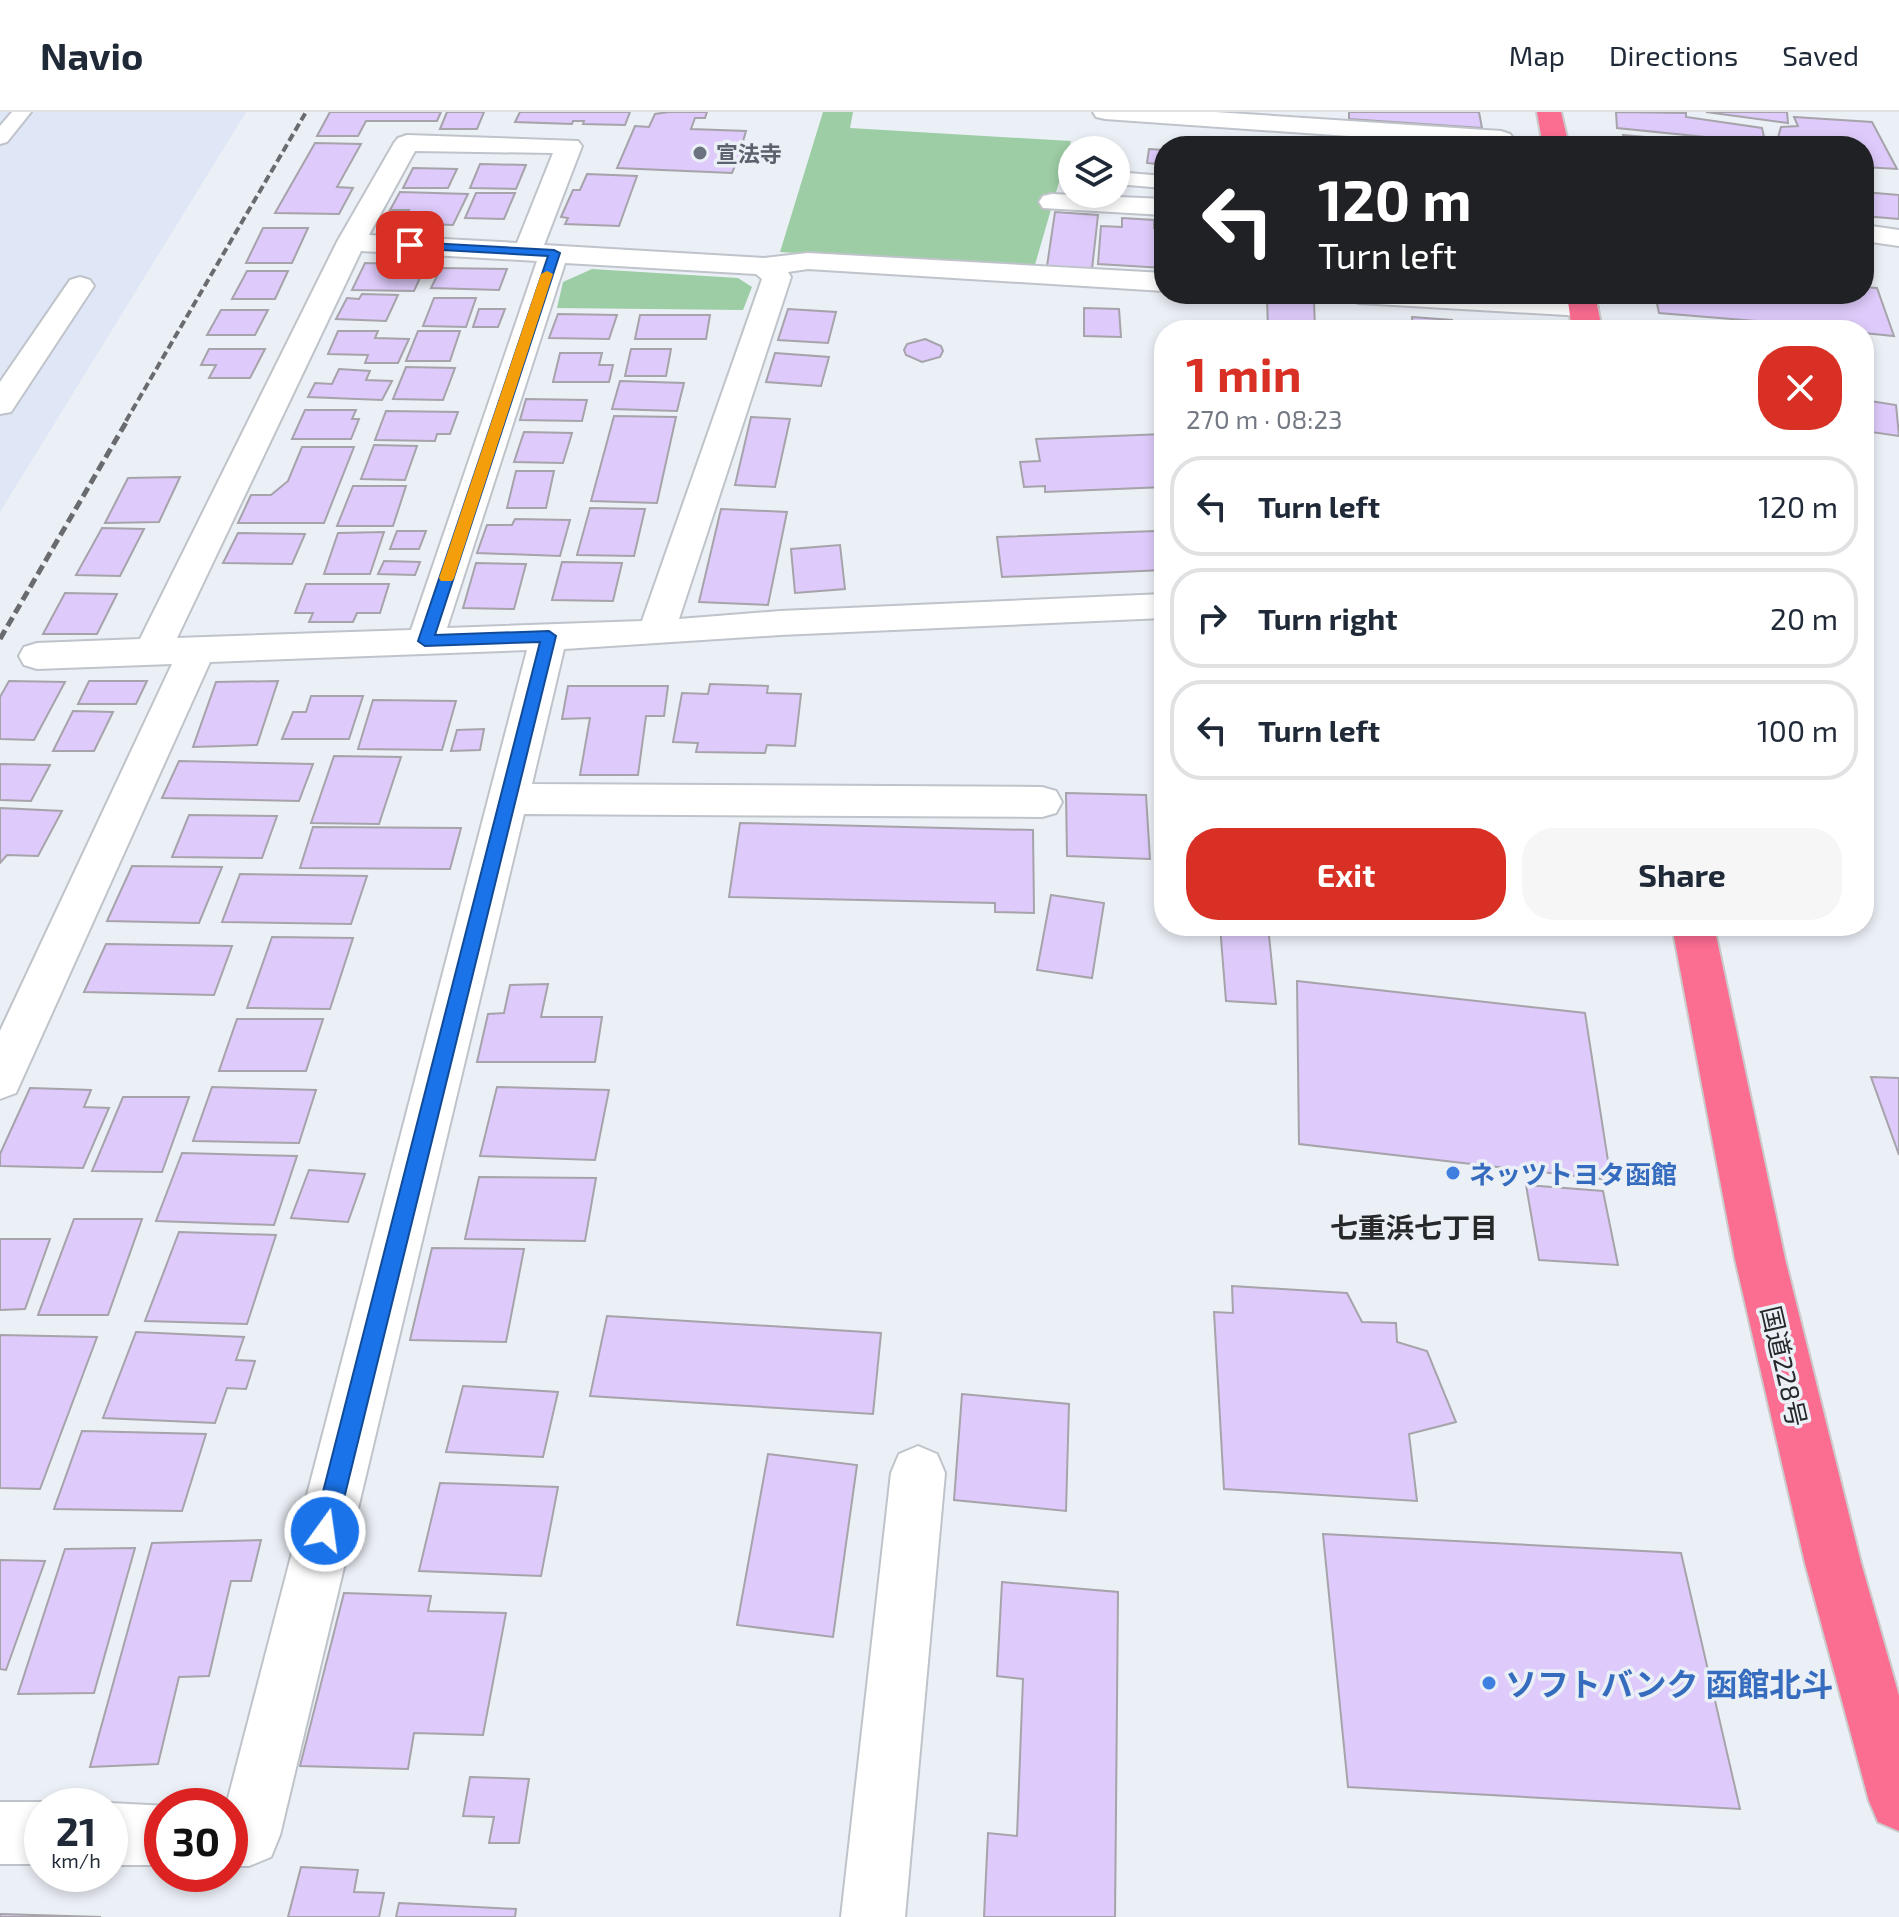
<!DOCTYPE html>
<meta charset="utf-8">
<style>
body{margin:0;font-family:"Exo 2","Noto Sans JP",sans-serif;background:#f6f6f7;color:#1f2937;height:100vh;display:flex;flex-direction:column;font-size:30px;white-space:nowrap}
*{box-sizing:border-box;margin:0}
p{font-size:26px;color:#747a83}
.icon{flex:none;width:44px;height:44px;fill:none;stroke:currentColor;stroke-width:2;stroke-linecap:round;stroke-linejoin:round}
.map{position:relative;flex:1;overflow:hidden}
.side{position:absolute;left:1154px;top:208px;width:720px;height:616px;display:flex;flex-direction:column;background:#fff;border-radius:32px;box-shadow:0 4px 12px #0003}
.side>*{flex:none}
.guide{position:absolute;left:1154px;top:24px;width:720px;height:168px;border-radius:32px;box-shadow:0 4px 12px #0003;background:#202124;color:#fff;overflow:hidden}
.fabs{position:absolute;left:1058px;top:24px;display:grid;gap:16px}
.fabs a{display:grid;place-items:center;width:72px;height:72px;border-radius:50%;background:#fff;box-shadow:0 4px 12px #0003;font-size:40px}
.speed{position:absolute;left:24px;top:1676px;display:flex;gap:16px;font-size:40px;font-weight:700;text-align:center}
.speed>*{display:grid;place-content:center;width:104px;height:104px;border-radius:50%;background:#fff;box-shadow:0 4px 12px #0003;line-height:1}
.speed small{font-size:20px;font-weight:400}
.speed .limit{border:12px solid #d22;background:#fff;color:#111}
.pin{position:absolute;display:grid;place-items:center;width:68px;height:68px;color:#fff;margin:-34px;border-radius:16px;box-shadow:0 4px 12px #0006}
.me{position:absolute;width:88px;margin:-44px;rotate:14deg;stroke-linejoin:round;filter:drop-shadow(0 0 6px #0008)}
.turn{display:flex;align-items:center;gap:28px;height:168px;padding:0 32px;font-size:36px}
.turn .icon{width:104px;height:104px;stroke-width:2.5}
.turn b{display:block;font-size:56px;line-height:68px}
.round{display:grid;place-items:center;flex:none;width:84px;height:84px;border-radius:32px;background:#f6f6f7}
.headline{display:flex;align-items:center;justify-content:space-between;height:136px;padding:0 32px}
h1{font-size:48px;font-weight:700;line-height:60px;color:#d93025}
.cta{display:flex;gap:16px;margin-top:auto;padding:16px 32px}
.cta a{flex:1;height:92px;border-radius:32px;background:#d93025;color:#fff;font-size:32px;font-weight:700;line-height:92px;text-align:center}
.cta a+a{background:#f6f6f7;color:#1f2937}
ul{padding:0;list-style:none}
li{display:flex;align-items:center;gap:24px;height:100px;margin:0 16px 12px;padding:0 16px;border:4px solid #e0e1e3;border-radius:32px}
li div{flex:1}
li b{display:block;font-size:30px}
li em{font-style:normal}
header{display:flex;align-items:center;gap:48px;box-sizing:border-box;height:112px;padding:0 40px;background:#fff;border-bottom:2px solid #e0e1e3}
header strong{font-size:38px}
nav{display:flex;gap:44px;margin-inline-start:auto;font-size:28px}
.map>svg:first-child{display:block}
.built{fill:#dfe6f5}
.green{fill:#9dcda4}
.building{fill:#decbfb;stroke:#a6a3aa;stroke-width:2}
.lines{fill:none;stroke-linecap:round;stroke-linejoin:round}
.lane-casing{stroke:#bfc3ca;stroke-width:4}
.street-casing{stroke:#bfc3ca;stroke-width:4}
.highway-casing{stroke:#cbcbcc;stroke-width:4}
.lane{fill:#fff;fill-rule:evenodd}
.street{fill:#fff;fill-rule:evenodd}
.highway{fill:#fc6d92;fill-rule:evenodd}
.rail-far1{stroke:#696b6f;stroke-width:4;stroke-dasharray:8 4;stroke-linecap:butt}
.rail{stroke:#696b6f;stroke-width:5;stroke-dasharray:10 5;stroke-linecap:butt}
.route{fill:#1a73e8;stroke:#114b97;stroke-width:2}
.slow{fill:#f59e0b}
.worship-dot{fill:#6b7280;stroke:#ebeff6;stroke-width:3}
.shop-dot{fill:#3f7fe0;stroke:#ebeff6;stroke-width:3}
.labels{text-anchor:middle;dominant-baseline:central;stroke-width:7;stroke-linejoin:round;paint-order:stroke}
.far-worship-label{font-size:22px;font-weight:bold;fill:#5b616d;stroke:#ebeff6;text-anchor:start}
.shop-label{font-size:26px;font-weight:bold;fill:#366cbe;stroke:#ebeff6;text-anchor:start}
.street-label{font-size:26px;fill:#26282a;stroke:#ebeff6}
.neighbourhood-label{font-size:28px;font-weight:bold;fill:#26282a;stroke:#ebeff6}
.near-shop-label{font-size:32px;font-weight:bold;fill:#366cbe;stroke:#ebeff6;text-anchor:start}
</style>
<header>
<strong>Navio</strong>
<nav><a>Map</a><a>Directions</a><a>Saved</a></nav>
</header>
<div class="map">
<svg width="1899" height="1805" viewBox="0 0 1899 1805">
<rect width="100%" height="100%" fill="#ebeff6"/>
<!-- built -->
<path class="built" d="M0,0H246L0,400Z"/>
<!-- green -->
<g class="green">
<path d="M823,0H853L850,16L1071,29L1034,156L780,140Z"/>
<path d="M592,157L738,166L752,175L743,198L557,196L563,170Z"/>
</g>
<!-- building -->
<g class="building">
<path d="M330,0H441L437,9H366L358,24H317Z"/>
<path d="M447,0H484L477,17H440Z"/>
<path d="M520,0H630L625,13L583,12L584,9H573L572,12L515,10Z"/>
<path d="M669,0H707L705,6H695L691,17L746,19L742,33L763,34L758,50L737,49L732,61L617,56L635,14L649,15L655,2Z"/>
<path d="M1349,0H1479L1482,16L1349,7Z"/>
<path d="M1616,0L1686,1V5L1762,16L1766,34H1732L1717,32L1715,26L1617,16Z"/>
<path d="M1706,0H1787L1788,11Z"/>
<path d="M1794,5L1872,10L1897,57L1864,55V34L1776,33L1781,15L1798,14Z"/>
<path d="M1623,23L1690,29L1692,34H1625Z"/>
<path d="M315,31L361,32L337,75L353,76L339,102L275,101Z"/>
<path d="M1149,37L1164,38V53L1147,51Z"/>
<path d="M480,52L526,53L516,77L470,76Z"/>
<path d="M413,56L457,57L448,76H403Z"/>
<path d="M587,62L637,64L619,114L565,112L568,106L561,105L573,78H580Z"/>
<path d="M400,80L468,82L453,113L402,111L409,98H390Z"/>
<path d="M1864,80L1899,83V107L1864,104Z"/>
<path d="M476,81H515L504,107L465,106Z"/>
<path d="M1055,100L1098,103L1092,157L1047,154Z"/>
<path d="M1122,106L1154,108V116L1164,117V156L1098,152L1101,114L1122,115Z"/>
<path d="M263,116H308L292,151H246Z"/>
<path d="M365,151L426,153L414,179L352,178Z"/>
<path d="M441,156L507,157L499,178L431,176Z"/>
<path d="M247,159H288L275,187H232Z"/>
<path d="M1864,175L1877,176L1894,224L1864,221V218L1659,201L1655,182H1864Z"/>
<path d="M362,182L398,183L386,209L336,207L347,186L359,187Z"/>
<path d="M1267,185L1314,188L1315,218H1268Z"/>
<path d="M434,186H476L466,215L423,214Z"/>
<path d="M1084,196L1119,197L1121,225L1084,224Z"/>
<path d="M479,197H505L498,215H473Z"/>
<path d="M788,197L836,200L828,231L778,228Z"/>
<path d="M221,198H268L255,223H207Z"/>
<path d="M558,202L617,203L609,227L549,226Z"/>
<path d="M640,203H710L706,227H635Z"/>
<path d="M1412,205L1452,208L1453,218H1413Z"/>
<path d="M338,219H378L375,226L409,227L398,251H365L368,243L328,242Z"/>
<path d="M418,219H460L450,249H406Z"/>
<path d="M925,227L941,234L943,239L940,245L922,250L906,243L904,238L907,232Z"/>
<path d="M209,237H265L250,266H209L216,253H201Z"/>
<path d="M631,237H671L666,264H625Z"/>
<path d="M560,241H602L599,253H613L609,270H553Z"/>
<path d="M775,241L829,245L821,274L766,270Z"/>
<path d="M406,255L455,256L443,288L393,287Z"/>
<path d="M339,257L370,259L366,268L392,269L382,288L308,285L315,271L332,272Z"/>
<path d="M620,269L684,271L677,299L612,297Z"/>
<path d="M526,287L587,288L582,309L520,308Z"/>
<path d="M1864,288L1896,293L1899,324L1864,319Z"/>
<path d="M305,298H356L352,307H359L351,327H292Z"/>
<path d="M386,299L458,300L450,322H437L435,329L375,328Z"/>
<path d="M614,304L676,305L657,391L591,389Z"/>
<path d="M751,305L790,307L775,375L735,373Z"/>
<path d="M524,320L572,321L563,351L514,350Z"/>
<path d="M1164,322V375L1045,380V374L1024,375L1020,350L1040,349L1036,327Z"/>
<path d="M374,333L417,334L405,368L361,367Z"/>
<path d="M302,335H354L324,411H238L251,383H271L288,369Z"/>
<path d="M516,359H554L546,396H507Z"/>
<path d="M180,365L159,410L105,411L128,366Z"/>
<path d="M353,374H406L393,414H337Z"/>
<path d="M590,396L645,397L634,444L577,443Z"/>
<path d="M721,397L787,400L768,493L699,490Z"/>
<path d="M515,407L570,408L560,444L477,441L487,413H512Z"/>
<path d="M102,416L144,417L120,464L76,463Z"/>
<path d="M397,419H426L419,437H390Z"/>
<path d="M1155,419L1164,458L1002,465L997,425Z"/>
<path d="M384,420L370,462H324L338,421Z"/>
<path d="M238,421L305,422L292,452L223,451Z"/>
<path d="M840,433L845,477L795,481L791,437Z"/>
<path d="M384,449L420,450L415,463L378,462Z"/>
<path d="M562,450L622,451L613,489L552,488Z"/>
<path d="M476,451L526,452L514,497L463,496Z"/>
<path d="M306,472H389L380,501H357L353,510H309L313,501H295Z"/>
<path d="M65,481L117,482L97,522H43Z"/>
<path d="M9,569L65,570L34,628L0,627V585Z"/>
<path d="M89,569H147L136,592H78Z"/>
<path d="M278,569L257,633L193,635L216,570Z"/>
<path d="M710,572L768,574L767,581L801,582L795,634L767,633L765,641L696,640L698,631L673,630L682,581L708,582Z"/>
<path d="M568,574H668L664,604H646L638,663H580L590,606L562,607Z"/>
<path d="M311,584H363L349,627H282L293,600H306Z"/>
<path d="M373,588L456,589L442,638L358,637Z"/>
<path d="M73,599L113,600L94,639H53Z"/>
<path d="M484,617L480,638L451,639L457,618Z"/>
<path d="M334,644L401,645L379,712L311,711Z"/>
<path d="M179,649L313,652L299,689L162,686Z"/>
<path d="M0,652L50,653L31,689L0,688Z"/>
<path d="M1066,681L1146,683L1150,747L1067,744Z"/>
<path d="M0,696L62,699L38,744L7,743L0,751Z"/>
<path d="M189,703L277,704L262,746L172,745Z"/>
<path d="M740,711L1033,718L1034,801L995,800V791L729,785Z"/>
<path d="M313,715L461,716L450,757L300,756Z"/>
<path d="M132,754L222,755L199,811L107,809Z"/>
<path d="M240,762L367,764L351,812L222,810Z"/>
<path d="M1051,783L1104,791L1092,866L1037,858Z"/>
<path d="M1220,814H1268L1276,892L1226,889Z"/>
<path d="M272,825L353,826L330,897L247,896Z"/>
<path d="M106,832L232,834L214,883L84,880Z"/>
<path d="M1297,869L1585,901L1611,1068L1299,1032Z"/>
<path d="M548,872L541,905H602L595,950H477L488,902L504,901L510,873Z"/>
<path d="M237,907H323L306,959H219Z"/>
<path d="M1871,965L1899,966V1043Z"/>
<path d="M212,975L316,978L299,1031L193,1029Z"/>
<path d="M497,975L609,978L595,1048L480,1044Z"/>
<path d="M30,976L91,978L84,995L109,996L83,1056L0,1054V1042Z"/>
<path d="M123,985H189L162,1060L92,1059Z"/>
<path d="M182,1041L297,1044L274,1113L156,1109Z"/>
<path d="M309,1058L365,1062L348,1110L291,1106Z"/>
<path d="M479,1065L596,1066L585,1129L465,1127Z"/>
<path d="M1526,1073L1603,1079L1618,1153L1539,1148Z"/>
<path d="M74,1107H142L108,1203H38Z"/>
<path d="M179,1120L276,1123L247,1212L145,1209Z"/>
<path d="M0,1127H50L25,1197L0,1198Z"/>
<path d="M432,1136L524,1137L506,1230L410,1228Z"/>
<path d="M1232,1174L1347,1181L1362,1210L1396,1211L1397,1230L1427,1239L1456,1310L1409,1322L1417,1389L1224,1377L1214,1200L1233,1201Z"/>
<path d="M607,1204L881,1221L873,1302L590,1284Z"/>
<path d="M136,1220L244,1225L236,1248L255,1249L246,1277L227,1276L215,1311L103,1306Z"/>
<path d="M0,1223L97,1225L40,1377L0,1376Z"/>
<path d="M463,1274L558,1280L543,1345L446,1340Z"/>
<path d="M962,1282L1069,1292L1066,1399L954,1388Z"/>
<path d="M82,1319L206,1322L182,1399L54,1397Z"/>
<path d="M768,1342L857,1353L833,1525L737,1513Z"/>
<path d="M440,1371L558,1375L541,1464L419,1459Z"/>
<path d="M1323,1422L1681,1441L1740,1697L1348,1675Z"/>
<path d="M261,1428L251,1469H231L209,1564L179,1565L158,1652L90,1655L152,1431Z"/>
<path d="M135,1436L94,1581L18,1582L65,1437Z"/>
<path d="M0,1448L45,1449L6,1558L0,1557Z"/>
<path d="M1002,1470L1118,1480L1115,1805H984L988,1721L1017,1724L1023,1567L997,1564Z"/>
<path d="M344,1481L431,1484L428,1499L506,1501L483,1623L414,1621L408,1657L300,1654Z"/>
<path d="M470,1665L529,1667L519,1731H489L494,1705L463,1704Z"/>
<path d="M301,1755L358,1758L354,1780L384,1781L379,1805H288Z"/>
<path d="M399,1791L516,1797L515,1805H396Z"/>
<path d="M0,1802L101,1805H0Z"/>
</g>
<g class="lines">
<!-- lane casing -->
<g class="lane-casing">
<g id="lane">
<path d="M12,0H31L7,30L0,32V14Z"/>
<path d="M1116,60L1164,64V76L1116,72Z"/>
</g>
</g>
<!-- street casing -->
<g class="street-casing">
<g id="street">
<path d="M1093,0H1215L1501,19L1510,22L1514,27L1510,32L1491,34L1105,7L1096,5Z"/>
<path d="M407,23L578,29L582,34L544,133L764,146L808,141L1164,161V179L808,157L788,160L791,165L679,507L780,499L1164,482V506L780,523L564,537L532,672L1042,675L1056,679L1062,690L1056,701L1042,705L524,702L280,1723L271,1745L249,1754H230V1694H226L527,538L210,550L16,981L0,987V919L172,552L37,557L24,553L19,544L24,535L37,531L140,527L337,130L394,31L398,26ZM415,39L553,41L517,131L369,123ZM361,139L537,149L411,518L177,526ZM565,151L756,162L762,167L642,509L447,516Z"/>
<path d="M1052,82L1164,87V103L1043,96L1039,90L1043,84Z"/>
<path d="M1864,113L1899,118V134L1864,129Z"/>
<path d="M80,165L90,168L94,174L11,300L0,302V270L70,168Z"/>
<path d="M1345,182H1509L1583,186L1593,189L1598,195L1593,201L1583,204L1359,191L1349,188Z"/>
<path d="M918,1334L937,1342L945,1361L905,1805H841L891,1361L899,1342Z"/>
<path d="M0,1690H42L51,1694H42V1752H0Z"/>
<path d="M110,1691L168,1694H162V1753H110V1694H104Z"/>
</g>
</g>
<!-- highway casing -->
<g class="highway-casing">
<g id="highway">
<path d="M1537,0H1561L1569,34H1543Z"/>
<path d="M1567,182H1595L1602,218H1572Z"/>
<path d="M1672,814H1714L1785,1147L1861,1451L1899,1584V1719L1878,1710L1869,1689L1805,1451L1735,1147Z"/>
</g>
</g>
<!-- lane -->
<use href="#lane" class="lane"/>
<!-- street -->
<use href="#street" class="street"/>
<!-- highway -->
<use href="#highway" class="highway"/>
<!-- rail-far1 -->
<path class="rail-far1" d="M126,309L306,0"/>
<!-- rail -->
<path class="rail" d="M0,527L128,307"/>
</g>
<!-- route -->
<path class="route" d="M410,130L554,138L560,141L435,523L549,519L556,524L336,1419L333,1427L325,1430L317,1427L313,1419L540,530L425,534L418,529L548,144L406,136L404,133Z"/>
<!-- slow -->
<path class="slow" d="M547,159L553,162L454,466L452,469H441L439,466L541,162Z"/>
<!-- markers -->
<circle class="worship-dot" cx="700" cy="41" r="8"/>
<g class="shop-dot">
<circle cx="1453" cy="1061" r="8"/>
<circle cx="1489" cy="1571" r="8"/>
</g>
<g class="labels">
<!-- far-worship labels -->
<g class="far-worship-label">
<text x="716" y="41">宣法寺</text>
</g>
<!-- shop labels -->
<g class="shop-label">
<text x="1469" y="1061">ネッツトヨタ函館</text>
</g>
<!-- street labels -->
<g class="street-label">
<text transform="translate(1785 1254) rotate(77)">国道228号</text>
</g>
<!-- neighbourhood labels -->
<g class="neighbourhood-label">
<text x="1414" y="1115">七重浜七丁目</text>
</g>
<!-- near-shop labels -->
<g class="near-shop-label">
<text x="1505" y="1571">ソフトバンク 函館北斗</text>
</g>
</g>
</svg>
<div class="fabs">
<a><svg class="icon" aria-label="layers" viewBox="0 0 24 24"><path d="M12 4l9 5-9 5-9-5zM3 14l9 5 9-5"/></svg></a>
</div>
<div class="speed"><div>21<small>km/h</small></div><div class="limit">30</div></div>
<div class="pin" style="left:410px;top:133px;background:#d93025"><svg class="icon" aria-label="arrive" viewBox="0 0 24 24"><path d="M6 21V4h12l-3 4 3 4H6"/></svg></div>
<svg class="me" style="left:325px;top:1419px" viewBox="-20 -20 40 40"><circle r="17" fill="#1a73e8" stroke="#fff" stroke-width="3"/><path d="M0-11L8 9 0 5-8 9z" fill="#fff"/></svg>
<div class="guide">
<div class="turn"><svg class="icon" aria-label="left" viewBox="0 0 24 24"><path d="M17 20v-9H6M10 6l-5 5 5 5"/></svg><div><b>120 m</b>Turn left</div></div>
</div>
<section class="side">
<div class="headline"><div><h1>1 min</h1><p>270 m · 08:23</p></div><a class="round" style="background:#d93025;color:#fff"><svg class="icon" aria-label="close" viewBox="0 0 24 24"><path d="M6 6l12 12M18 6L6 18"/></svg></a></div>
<ul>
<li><svg class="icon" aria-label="left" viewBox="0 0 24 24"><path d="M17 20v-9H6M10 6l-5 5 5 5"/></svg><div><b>Turn left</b></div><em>120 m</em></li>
<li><svg class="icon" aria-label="right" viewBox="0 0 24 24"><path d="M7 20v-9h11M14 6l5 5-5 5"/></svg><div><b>Turn right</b></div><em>20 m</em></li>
<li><svg class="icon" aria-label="left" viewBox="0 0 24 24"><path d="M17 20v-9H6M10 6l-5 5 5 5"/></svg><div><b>Turn left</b></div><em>100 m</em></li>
</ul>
<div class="cta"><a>Exit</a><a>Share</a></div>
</section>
</div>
